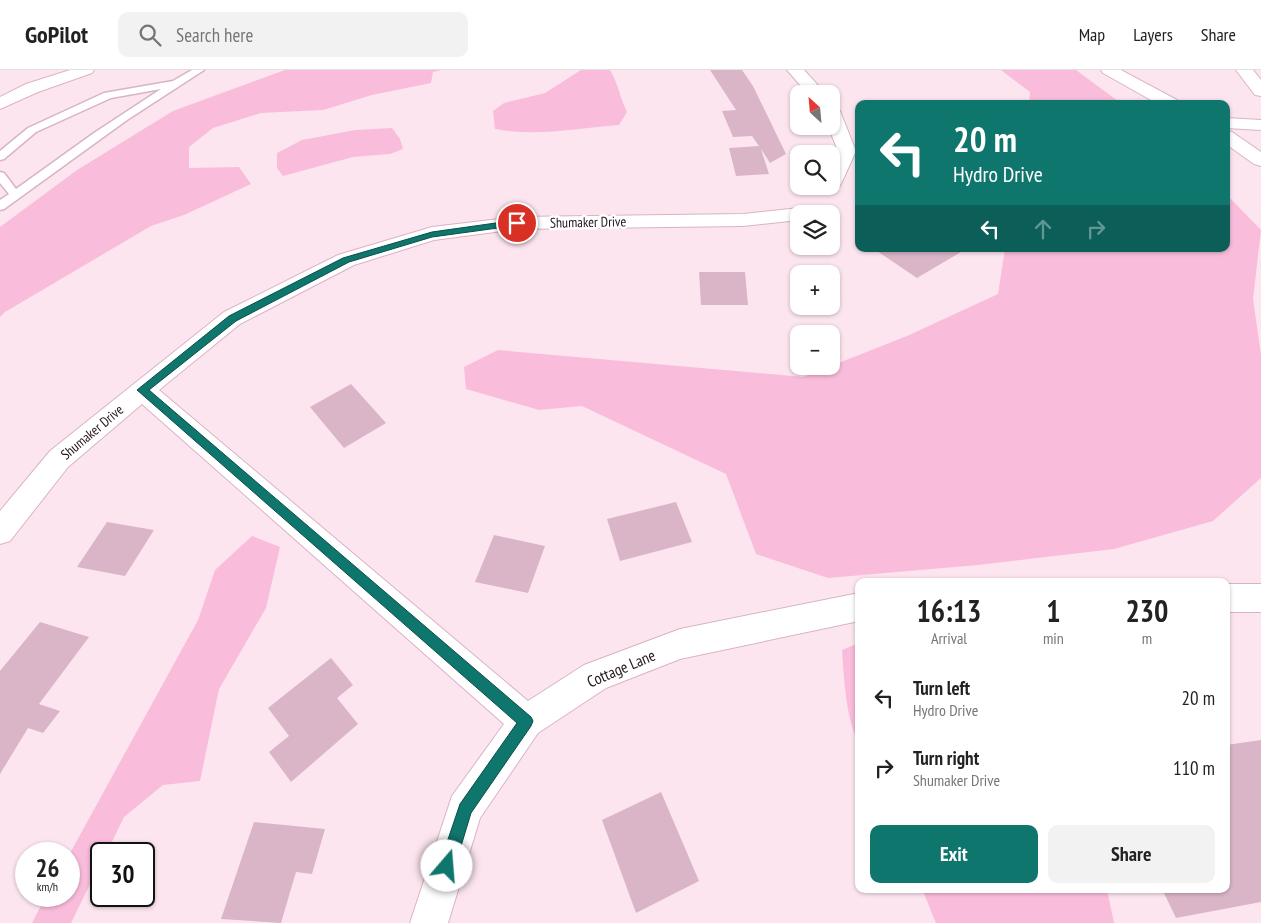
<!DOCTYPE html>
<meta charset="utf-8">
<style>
body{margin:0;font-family:"PT Sans Narrow",sans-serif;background:#f2f2f2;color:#222;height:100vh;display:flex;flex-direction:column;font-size:19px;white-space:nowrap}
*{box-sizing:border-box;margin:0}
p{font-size:16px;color:#767676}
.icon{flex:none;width:28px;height:28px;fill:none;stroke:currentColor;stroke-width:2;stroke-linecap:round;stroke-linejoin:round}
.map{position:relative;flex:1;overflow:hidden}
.sheet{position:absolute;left:855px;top:508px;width:375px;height:315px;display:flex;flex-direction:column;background:#fff;border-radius:10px;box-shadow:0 1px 4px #0004}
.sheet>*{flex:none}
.hud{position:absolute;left:855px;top:30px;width:375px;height:152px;border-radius:10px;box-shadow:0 1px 4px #0004;background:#0f766e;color:#fff;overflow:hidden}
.needle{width:32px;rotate:334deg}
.controls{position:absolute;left:790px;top:15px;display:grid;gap:10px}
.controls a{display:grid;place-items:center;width:50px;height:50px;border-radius:10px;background:#fff;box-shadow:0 1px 4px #0004;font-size:25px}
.speed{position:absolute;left:15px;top:772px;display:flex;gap:10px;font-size:25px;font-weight:700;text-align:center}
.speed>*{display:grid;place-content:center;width:65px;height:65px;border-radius:50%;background:#fff;box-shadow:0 1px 4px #0004;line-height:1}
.speed small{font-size:12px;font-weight:400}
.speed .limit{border:2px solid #111;border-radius:8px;background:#fff;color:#111}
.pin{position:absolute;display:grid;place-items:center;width:42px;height:42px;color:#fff;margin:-21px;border:2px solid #fff;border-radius:50%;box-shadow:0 1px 5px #0007}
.me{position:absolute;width:55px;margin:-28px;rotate:18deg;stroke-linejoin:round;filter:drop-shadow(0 0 4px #0008)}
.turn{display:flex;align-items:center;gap:18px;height:105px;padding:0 15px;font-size:22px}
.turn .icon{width:65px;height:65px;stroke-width:2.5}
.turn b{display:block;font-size:35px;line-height:42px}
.lanes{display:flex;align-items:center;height:48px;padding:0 15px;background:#0003;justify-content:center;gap:25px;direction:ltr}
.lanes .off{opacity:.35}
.eta{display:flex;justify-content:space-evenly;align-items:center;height:85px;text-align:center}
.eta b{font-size:30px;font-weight:800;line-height:35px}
.cta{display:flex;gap:10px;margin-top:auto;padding:10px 15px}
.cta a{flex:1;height:58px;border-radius:10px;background:#0f766e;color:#fff;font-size:20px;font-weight:800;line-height:58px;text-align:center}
.cta a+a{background:#f2f2f2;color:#222}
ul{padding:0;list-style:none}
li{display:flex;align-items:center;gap:15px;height:70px;padding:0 15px}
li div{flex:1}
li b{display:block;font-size:19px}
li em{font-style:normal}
header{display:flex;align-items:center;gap:30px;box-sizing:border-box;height:70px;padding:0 25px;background:#fff;border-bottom:1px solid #e0e0e0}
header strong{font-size:24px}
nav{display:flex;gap:28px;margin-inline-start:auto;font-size:18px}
.search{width:350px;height:45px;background:#f2f2f2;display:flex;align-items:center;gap:12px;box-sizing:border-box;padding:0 18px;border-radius:10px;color:#767676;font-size:19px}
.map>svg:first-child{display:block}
.green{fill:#fabcdb}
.building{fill:#dab5c7}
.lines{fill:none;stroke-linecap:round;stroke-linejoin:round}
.lane-casing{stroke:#d8b3c5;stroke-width:3}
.street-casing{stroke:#d8b3c5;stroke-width:2}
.secondary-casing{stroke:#d8b3c5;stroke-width:2}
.primary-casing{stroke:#d8b3c5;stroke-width:2}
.lane{fill:#fff;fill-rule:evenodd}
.street{fill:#fff;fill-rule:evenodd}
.secondary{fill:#fff;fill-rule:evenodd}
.primary{fill:#fff;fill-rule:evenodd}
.route{fill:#0f766e;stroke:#0a4d48}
.labels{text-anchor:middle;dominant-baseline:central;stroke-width:5;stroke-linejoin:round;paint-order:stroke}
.street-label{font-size:14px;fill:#23161c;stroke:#fff}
.near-street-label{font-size:16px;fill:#23161c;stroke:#fff}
</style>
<header>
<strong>GoPilot</strong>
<div class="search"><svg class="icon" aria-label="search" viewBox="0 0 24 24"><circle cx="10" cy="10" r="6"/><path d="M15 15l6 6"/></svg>Search here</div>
<nav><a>Map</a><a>Layers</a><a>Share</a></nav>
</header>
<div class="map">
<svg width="1261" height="853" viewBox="0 0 1261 853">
<rect width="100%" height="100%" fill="#fde5f0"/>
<!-- green -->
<g class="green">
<path d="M285,0H441L433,2L431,13L372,25L323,40L261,43L213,58L189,77V98L239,97L251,114L184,145L151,156L5,242L0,247V157L77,100L173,41Z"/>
<path d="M581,0H610C618,13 620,28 627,42L619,55C577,58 537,67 495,59L493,41L504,33L545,23Z"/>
<path d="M1001,0H1076L1122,34H1029L1030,22Z"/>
<path d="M392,58L400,69L403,79L390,84L353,87L283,106L277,98V83L302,70L355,60Z"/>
<path d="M1226,124L1261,160L1253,229L1261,285V408L1213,451L1114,479L978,495L828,508L756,484L726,404L582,336L539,340L466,319L464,297L498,280L803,307L907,266L998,224L1005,179H1226Z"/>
<path d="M252,466L280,477L266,538L219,619L200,711L163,715L124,747L106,784H101V792L71,853H32L46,826H69V785L198,550L215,500Z"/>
<path d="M859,573V674C846,649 844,609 842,580Z"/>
<path d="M922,819H1107L1114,853H936Z"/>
</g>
<!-- building -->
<g class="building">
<path d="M710,0H742L753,16L786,84L770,93L761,79L769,104L736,106L729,78L759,76L752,66L733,67L722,41L736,40Z"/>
<path d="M874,179H966L917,208Z"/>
<path d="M699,202H745L748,235H701Z"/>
<path d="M351,314L386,353L344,378L310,337Z"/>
<path d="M676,432L692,472L620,491L607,449Z"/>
<path d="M107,452L154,460L125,506L77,497Z"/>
<path d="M494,465L545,476L528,523L475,512Z"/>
<path d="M40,552L89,567L39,634L60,641L43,663L28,658L0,704V601Z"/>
<path d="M331,588L353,615L337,628L358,654L291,712L269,682L289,666L268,638Z"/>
<path d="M1261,670V832L1176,848L1162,819H1226V675Z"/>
<path d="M661,722L699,811L636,843L602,750Z"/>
<path d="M254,752L325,759L312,804L296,802L281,853L221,849Z"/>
</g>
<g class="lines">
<!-- lane casing -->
<g class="lane-casing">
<path id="lane" d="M192,0H204L127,50L4,139L0,140V130L9,124L0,113V102L4,103L16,119L94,63L161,19L111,28L36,62L4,89L0,90V81L28,58L104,23L173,11Z"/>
</g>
<!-- street casing -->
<g class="street-casing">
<g id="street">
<path d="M70,0H94L92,3L38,22L0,39V27L26,14Z"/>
<path d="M787,0H804L826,24H808Z"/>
<path d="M831,36L837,37L840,41L856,81L841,114L838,118L831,120L823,116H831V94L838,81L828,56H831Z"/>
<path d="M799,138L806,140L809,144H799V150L743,156L517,159L434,170L354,195L240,254L159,320L528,631L584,595L680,559L859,523V551L680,589L606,618L538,663L480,748L448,853H410L452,726L504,654L142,334L68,397L10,471L0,474V441L50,381L224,242L338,185L432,157L517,147L743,144Z"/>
<rect x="1226" y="514" width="35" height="28"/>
</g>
</g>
<!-- secondary casing -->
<g class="secondary-casing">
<g id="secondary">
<path d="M1101,0H1121L1177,30L1179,34H1158L1103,3Z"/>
<path d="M1226,48L1261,50V60L1226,58Z"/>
<path d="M1226,61L1232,62L1261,82V96L1254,94L1226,74Z"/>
</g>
</g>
<!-- primary casing -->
<g class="primary-casing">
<path id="primary" d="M1236,0H1253L1261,10V26L1255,25Z"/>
</g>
<!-- lane -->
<use href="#lane" class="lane"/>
<!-- street -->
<use href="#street" class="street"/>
<!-- secondary -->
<use href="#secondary" class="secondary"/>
<!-- primary -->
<use href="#primary" class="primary"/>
</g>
<!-- route -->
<path class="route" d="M517,150L520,151V155L432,167L349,192L236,251L149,320L531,647L533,651L531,656L471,743L455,796L453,802L447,804L442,802L439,796L460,734L517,653L137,320L229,246L343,188L432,162Z"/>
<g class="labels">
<!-- street labels -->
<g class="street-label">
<text transform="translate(588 152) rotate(-1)">Shumaker Drive</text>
<text transform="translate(92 362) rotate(-40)">Shumaker Drive</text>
</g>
<!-- near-street labels -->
<g class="near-street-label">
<text transform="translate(621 598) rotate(-23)">Cottage Lane</text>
</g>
</g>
</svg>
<div class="controls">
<a><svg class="needle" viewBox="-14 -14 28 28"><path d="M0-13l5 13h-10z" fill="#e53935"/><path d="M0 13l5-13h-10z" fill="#767676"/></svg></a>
<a><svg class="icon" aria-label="search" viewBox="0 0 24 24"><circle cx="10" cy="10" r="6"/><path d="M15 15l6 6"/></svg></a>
<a><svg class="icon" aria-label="layers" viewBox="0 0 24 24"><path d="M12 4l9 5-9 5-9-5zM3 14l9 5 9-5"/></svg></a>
<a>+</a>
<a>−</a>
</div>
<div class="speed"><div>26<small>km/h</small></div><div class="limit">30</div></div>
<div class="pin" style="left:517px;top:153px;background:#d93025"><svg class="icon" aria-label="arrive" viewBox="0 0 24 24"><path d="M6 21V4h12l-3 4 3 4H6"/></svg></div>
<svg class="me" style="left:447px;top:796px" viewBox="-20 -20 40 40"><circle r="19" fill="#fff"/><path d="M0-13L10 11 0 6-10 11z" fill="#0f766e"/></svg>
<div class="hud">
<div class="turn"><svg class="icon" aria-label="left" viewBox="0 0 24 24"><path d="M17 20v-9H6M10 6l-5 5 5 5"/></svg><div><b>20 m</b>Hydro Drive</div></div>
<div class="lanes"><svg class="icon" aria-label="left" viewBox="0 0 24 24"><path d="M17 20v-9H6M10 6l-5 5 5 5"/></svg><svg class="icon off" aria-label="ahead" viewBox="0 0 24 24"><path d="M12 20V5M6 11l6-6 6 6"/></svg><svg class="icon off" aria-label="right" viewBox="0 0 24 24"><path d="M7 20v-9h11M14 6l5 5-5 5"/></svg></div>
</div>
<section class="sheet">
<div class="eta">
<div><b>16:13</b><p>Arrival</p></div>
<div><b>1</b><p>min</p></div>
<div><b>230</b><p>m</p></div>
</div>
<ul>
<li><svg class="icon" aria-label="left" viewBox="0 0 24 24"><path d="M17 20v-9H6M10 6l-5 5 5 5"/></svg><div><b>Turn left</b><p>Hydro Drive</p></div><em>20 m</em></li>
<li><svg class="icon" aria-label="right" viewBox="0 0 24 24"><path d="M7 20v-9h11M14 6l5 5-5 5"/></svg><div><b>Turn right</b><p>Shumaker Drive</p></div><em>110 m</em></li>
</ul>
<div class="cta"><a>Exit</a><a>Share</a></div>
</section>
</div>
